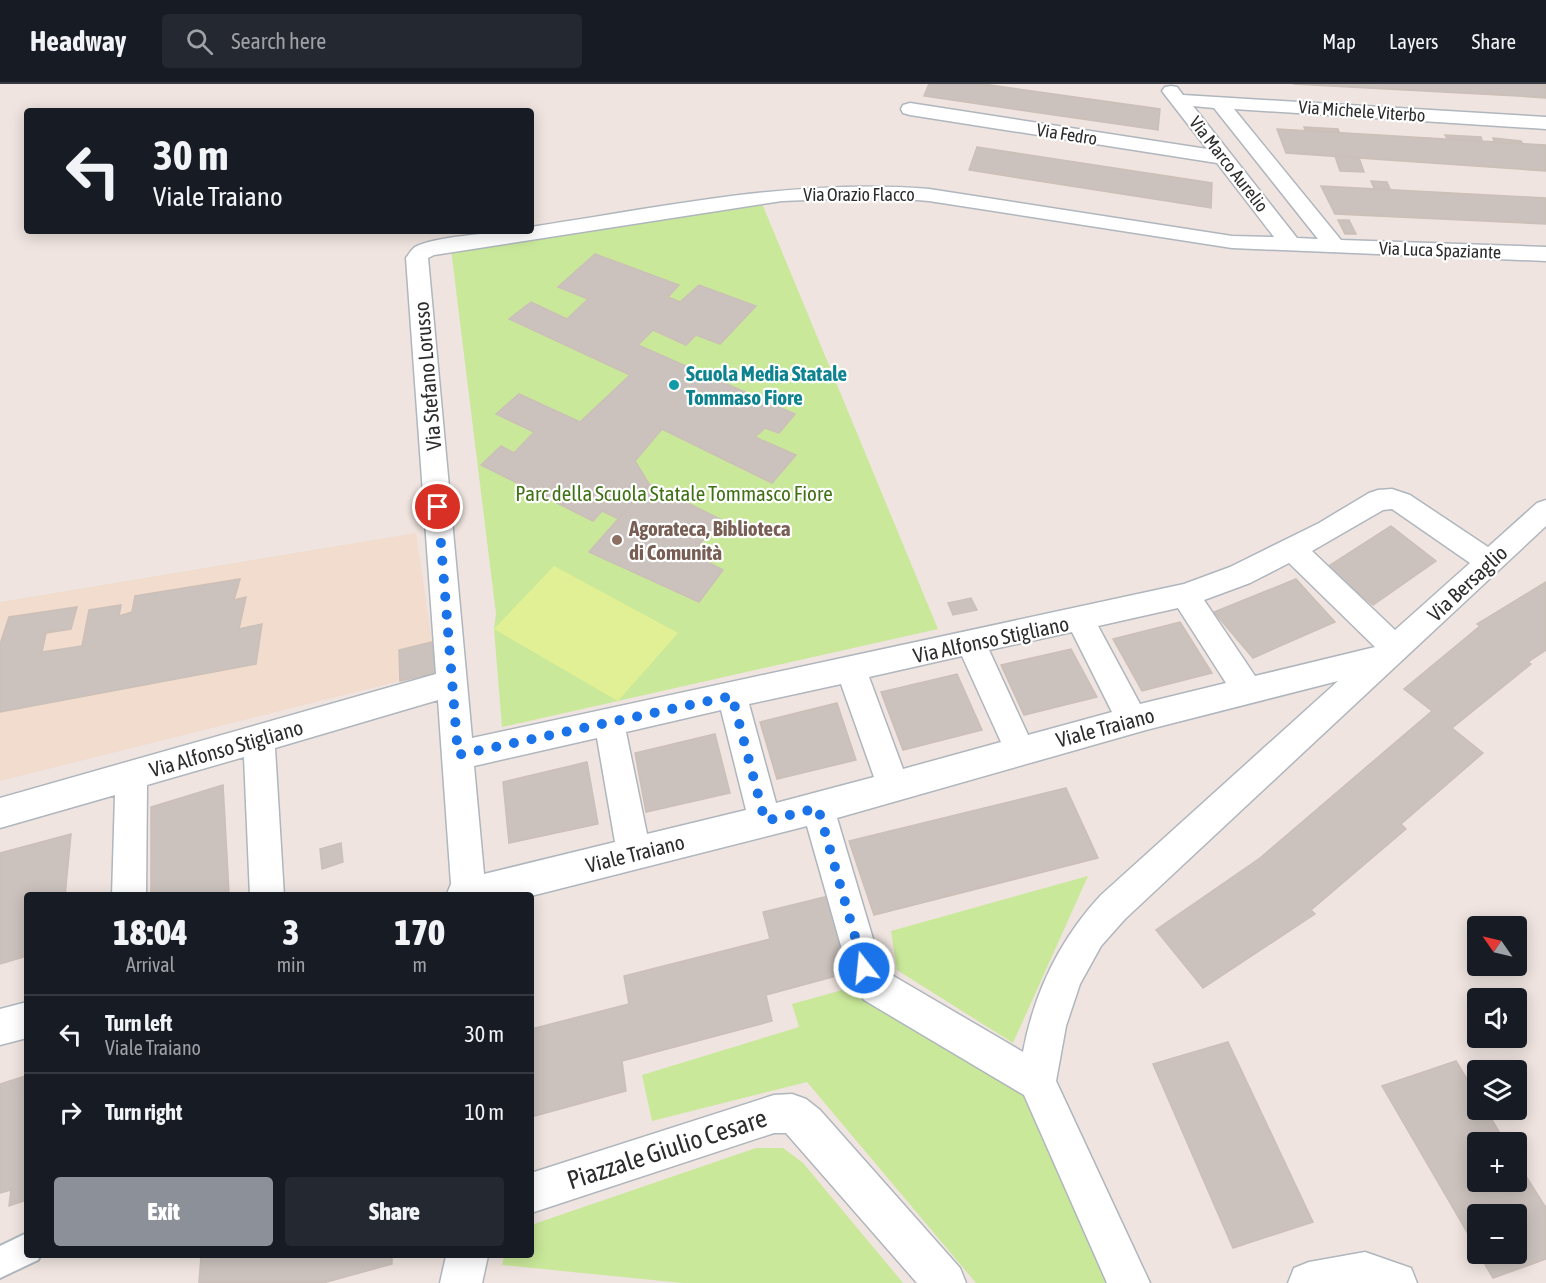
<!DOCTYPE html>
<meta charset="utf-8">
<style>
body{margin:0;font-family:"Asap Condensed",sans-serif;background:#242831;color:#f1f3f6;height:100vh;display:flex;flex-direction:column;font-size:22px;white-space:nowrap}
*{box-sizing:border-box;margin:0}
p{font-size:20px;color:#9ea1a6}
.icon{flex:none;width:33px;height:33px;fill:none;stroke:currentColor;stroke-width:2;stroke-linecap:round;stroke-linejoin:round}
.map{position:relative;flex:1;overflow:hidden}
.drawer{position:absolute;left:24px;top:808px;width:510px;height:366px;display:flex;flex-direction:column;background:#171b24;border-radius:6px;box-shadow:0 3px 15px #0003}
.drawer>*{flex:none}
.guide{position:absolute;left:24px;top:24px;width:510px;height:126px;border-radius:6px;box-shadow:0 3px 15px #0003;background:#171b24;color:#f1f3f6;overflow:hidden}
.needle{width:39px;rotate:304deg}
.fabs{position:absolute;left:1467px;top:832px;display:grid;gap:12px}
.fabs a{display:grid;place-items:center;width:60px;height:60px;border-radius:6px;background:#171b24;box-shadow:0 3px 15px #0003;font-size:30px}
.pin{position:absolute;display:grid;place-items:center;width:51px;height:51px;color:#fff;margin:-26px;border:3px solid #fff;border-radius:50%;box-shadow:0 2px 6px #0007}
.me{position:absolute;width:66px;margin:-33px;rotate:344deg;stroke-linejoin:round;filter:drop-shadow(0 0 4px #0008)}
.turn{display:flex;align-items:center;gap:21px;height:126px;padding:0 30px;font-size:27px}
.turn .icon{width:78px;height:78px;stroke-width:2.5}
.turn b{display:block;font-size:42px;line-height:51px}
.eta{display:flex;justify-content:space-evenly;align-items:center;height:102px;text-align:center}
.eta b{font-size:36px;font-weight:800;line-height:42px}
.action{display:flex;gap:12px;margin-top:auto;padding:12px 30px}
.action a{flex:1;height:69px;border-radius:6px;background:#8c9099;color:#fff;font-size:24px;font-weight:800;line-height:69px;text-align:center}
.action a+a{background:#242831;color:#f1f3f6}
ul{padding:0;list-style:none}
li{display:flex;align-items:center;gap:18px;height:78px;padding:0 30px;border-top:2px solid #363941}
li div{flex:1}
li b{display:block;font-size:22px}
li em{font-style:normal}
header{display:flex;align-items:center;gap:36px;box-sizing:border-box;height:84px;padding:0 30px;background:#171b24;border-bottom:2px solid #363941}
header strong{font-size:28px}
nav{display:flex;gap:33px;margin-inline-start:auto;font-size:21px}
.search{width:420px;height:54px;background:#242831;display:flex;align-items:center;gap:15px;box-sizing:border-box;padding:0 21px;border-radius:6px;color:#9ea1a6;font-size:22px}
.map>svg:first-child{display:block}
.education{fill:#f1dcce}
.green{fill:#c9e899}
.pitch{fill:#e1f094}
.building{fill:#cbc2bd;stroke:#cbbfb8;stroke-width:1.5}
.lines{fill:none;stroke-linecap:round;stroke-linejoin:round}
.pedestrian-casing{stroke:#afb6bd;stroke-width:4}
.minor-casing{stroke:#afb6bd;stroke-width:3}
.pedestrian{fill:#fff;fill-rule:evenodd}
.minor{fill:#fff;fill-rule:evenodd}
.route{stroke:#1a73e8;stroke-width:10;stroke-dasharray:0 18}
.culture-dot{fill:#0f9aa8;stroke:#fff;stroke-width:2}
.education-dot{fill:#8d6e63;stroke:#fff;stroke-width:2}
.labels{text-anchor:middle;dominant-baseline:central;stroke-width:4.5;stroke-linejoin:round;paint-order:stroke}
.far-street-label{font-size:18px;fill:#2d2d2d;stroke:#fff}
.culture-label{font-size:21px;font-weight:bold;fill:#0d838f;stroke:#fff;text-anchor:start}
.street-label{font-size:21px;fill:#2d2d2d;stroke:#fff}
.park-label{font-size:21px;fill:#417116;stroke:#fff}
.education-label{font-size:21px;font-weight:bold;fill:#785e54;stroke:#fff;text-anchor:start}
.near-street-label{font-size:26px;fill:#2d2d2d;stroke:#fff}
</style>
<header>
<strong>Headway</strong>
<div class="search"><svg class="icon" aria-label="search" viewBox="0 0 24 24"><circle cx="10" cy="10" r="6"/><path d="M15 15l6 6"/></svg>Search here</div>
<nav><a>Map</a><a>Layers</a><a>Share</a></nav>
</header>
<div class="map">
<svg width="1546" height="1199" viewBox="0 0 1546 1199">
<rect width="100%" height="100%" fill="#efe4df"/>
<!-- education -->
<path class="education" d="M416,449L432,558L399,566L400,597L0,697V518Z"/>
<!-- green -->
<g class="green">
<path d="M761,117L938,545L502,643L494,545L496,530L451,165Z"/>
<path d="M1088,792L1013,959L897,886L891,847Z"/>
<path d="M850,904L1029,1010L1106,1199H976L807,998L652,1037L642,991L799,943L792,920Z"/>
<path d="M756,1064H783L803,1079L903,1199H683L502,1181L504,1172H531V1141Z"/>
</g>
<!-- pitch -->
<path class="pitch" d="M554,482L678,549L618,617L494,545Z"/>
<!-- building -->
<g class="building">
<path d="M929,0H983L1160,25L1158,46L924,12Z"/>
<path d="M1293,0H1546V14L1518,12Z"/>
<path d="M1304,43L1338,45L1339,48L1305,46Z"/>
<path d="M1277,45L1546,61V87L1286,69Z"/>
<path d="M1445,51L1481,53L1482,57L1447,54Z"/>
<path d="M1493,54L1521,57L1523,60L1494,58Z"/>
<path d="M977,63L1212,99L1211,124L969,86Z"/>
<path d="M1335,72L1359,74L1364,88L1340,87Z"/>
<path d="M1371,97L1387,98L1390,105L1374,104Z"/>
<path d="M1321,102L1546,114V140L1335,130Z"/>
<path d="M1338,136H1349L1356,150H1345Z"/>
<path d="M595,170L679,201L668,213L680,218L699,201L756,222L720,260L696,251L686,261L653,246L638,261L795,330L779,349L765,344L755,353L796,371L772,399L662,345L635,377L649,400L619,435L602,427L593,437L481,381L501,362L514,369L534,348L496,330L519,310L580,338L630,291L509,235L531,218L567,235L588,215L558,203Z"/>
<path d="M649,400L720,435L692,470L723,486L699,518L589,468Z"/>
<path d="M1391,442L1436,477L1373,521L1327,483Z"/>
<path d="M240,495L234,516L246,513L239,545L262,540L256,580L0,628V560L9,533L77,523L71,545L46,549L42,568L82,562L89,526L121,521L119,532L132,528L135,512Z"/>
<path d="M1296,495L1335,538L1253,574L1214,528Z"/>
<path d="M1546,498V566L1528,578L1531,580L1452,644L1483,669L1401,740L1406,745L1311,826L1315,830L1203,904L1156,846L1260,774L1432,627L1404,605L1480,542L1477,540Z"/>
<path d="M971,514L977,526L953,531L948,519Z"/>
<path d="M1180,538L1212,589L1142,607L1113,555Z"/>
<path d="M432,558L436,589L400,597L399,566Z"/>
<path d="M1071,565L1097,613L1024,631L1001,581Z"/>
<path d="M957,590L982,646L903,666L881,608Z"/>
<path d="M837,619L856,676L777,695L760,638Z"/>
<path d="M715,650L730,709L646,728L635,669Z"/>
<path d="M587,678L598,740L509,759L503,698Z"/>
<path d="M223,701L229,809L220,812H151V723Z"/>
<path d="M1066,704L1098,774L874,831L849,757Z"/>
<path d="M71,750L65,812H27V872L0,880V769Z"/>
<path d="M341,759L343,778L322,785L320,765Z"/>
<path d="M829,812L851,888L766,911L772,937L622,977L626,1007L531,1033V945L629,920L624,892L770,855L763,828Z"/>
<path d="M1228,958L1313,1138L1233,1164L1153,980Z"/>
<path d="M1456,977L1478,1013V1026H1486L1506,1059H1478V1098H1516V1076L1546,1124V1175L1493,1194L1479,1170H1516V1131H1478V1167L1382,1002Z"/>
<path d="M25,992L23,1005L27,1004V1116L9,1122L11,1106L0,1109V1000Z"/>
<path d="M201,1172H392V1180L323,1199H199Z"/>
</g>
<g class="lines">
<!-- pedestrian casing -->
<g class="pedestrian-casing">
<path id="pedestrian" d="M27,1149V1172H40L38,1176L0,1194V1162Z"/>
</g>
<!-- minor casing -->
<g class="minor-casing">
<g id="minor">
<path d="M1171,2L1177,3L1183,11L1546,33V45L1234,25L1341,156L1546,163V177L1232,164L929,117L882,113L782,117L434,171L428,174L472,654L1184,500L1230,483L1319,439L1369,409L1378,406L1392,405L1410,411L1488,463L1537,419L1546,416V442L1125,835L1101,862L1080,900L1066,942L1056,997L1150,1199H1107L1024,1011L864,916L851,897L807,742L531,812H446L451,800L438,616L275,664L284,812H250L244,673L147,701L146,812H112L115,711L0,744V714L436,590L406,174C409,170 411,166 415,163C434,152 508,147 531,147V143C663,123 795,94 929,105L1232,152L1274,153L1217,79L910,31L903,29L901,25L903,21L910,19L1207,65L1162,7L1165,3ZM1193,22L1214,24L1318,155L1297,154ZM1392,425L1470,479L1395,546L1312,467L1383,426ZM1289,479L1375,563L1255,592L1204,516L1250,499ZM1178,524L1226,599L1140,620L1098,542ZM1072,548L1112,628L1028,651L989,566ZM962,572L1001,658L903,685L869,593ZM1338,597L1101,811C1060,855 1034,909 1023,968L890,890L879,875L837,734L1146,646ZM841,600L874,693L776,719L749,620ZM721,626L746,726L647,750L626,648ZM597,654L615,758L484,790L474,682Z"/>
<path d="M27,918V954L0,961V925Z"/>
<path d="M792,1010L806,1015L820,1026L960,1184L966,1199H917L786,1049H774L531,1129V1089L774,1011Z"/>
<path d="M1365,1168L1411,1184L1417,1199H1288L1294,1184L1309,1178Z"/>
<path d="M446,1172H488L482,1199H440Z"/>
</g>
</g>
<!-- pedestrian -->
<use href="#pedestrian" class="pedestrian"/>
<!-- minor -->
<use href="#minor" class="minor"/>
</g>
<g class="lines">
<!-- route -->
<path class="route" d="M438,423L458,671L732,612L765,737L818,724L864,884"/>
</g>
<!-- markers -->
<circle class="culture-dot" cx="674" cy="301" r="6"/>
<circle class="education-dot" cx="617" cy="456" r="6"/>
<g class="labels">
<!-- far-street labels -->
<g class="far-street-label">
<text transform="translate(1362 27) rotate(4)">Via Michele Viterbo</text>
<text transform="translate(1067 50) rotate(9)">Via Fedro</text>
<text transform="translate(1229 80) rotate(52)">Via Marco Aurelio</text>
<text x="859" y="110">Via Orazio Flacco</text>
<text transform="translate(1440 166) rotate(2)">Via Luca Spaziante</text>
</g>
<!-- culture labels -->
<g class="culture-label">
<text x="686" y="289">Scuola Media Statale<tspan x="686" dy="24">Tommaso Fiore</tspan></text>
</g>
<!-- street labels -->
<g class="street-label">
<text transform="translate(427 292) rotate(-95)">Via Stefano Lorusso</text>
<text transform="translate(1467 499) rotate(-43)">Via Bersaglio</text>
<text transform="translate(991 555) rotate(-12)">Via Alfonso Stigliano</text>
<text transform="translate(1105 643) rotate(-15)">Viale Traiano</text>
<text transform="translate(226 664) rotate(-16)">Via Alfonso Stigliano</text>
<text transform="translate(635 769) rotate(-14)">Viale Traiano</text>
</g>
<!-- park labels -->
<g class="park-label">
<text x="674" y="409">Parc della Scuola Statale Tommasco Fiore</text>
</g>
<!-- education labels -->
<g class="education-label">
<text x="629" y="444">Agorateca, Biblioteca<tspan x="629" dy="24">di Comunità</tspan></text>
</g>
<!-- near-street labels -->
<g class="near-street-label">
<text transform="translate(667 1065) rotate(-18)">Piazzale Giulio Cesare</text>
</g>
</g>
</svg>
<div class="fabs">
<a><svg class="needle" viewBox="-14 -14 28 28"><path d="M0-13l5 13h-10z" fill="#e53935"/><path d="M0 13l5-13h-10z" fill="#9ea1a6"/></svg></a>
<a><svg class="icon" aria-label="sound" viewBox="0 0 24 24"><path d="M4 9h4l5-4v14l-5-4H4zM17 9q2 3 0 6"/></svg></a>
<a><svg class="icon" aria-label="layers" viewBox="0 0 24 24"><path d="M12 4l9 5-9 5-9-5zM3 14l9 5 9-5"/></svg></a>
<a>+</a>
<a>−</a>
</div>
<div class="pin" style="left:438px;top:423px;background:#d93025"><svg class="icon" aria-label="arrive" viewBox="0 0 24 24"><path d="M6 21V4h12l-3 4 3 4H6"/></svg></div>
<svg class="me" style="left:864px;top:884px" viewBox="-20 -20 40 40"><circle r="17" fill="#1a73e8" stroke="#fff" stroke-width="3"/><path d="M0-11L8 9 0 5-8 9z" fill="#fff"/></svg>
<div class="guide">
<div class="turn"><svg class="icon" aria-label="left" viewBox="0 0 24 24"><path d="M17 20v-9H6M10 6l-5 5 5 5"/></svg><div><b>30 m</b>Viale Traiano</div></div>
</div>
<section class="drawer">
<div class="eta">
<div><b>18:04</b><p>Arrival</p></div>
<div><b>3</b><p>min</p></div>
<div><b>170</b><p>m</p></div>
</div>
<ul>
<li><svg class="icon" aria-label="left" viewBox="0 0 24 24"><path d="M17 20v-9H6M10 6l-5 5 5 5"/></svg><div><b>Turn left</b><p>Viale Traiano</p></div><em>30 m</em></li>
<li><svg class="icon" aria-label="right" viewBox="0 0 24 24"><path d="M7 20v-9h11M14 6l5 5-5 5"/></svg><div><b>Turn right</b></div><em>10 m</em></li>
</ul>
<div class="action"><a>Exit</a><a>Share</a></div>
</section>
</div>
